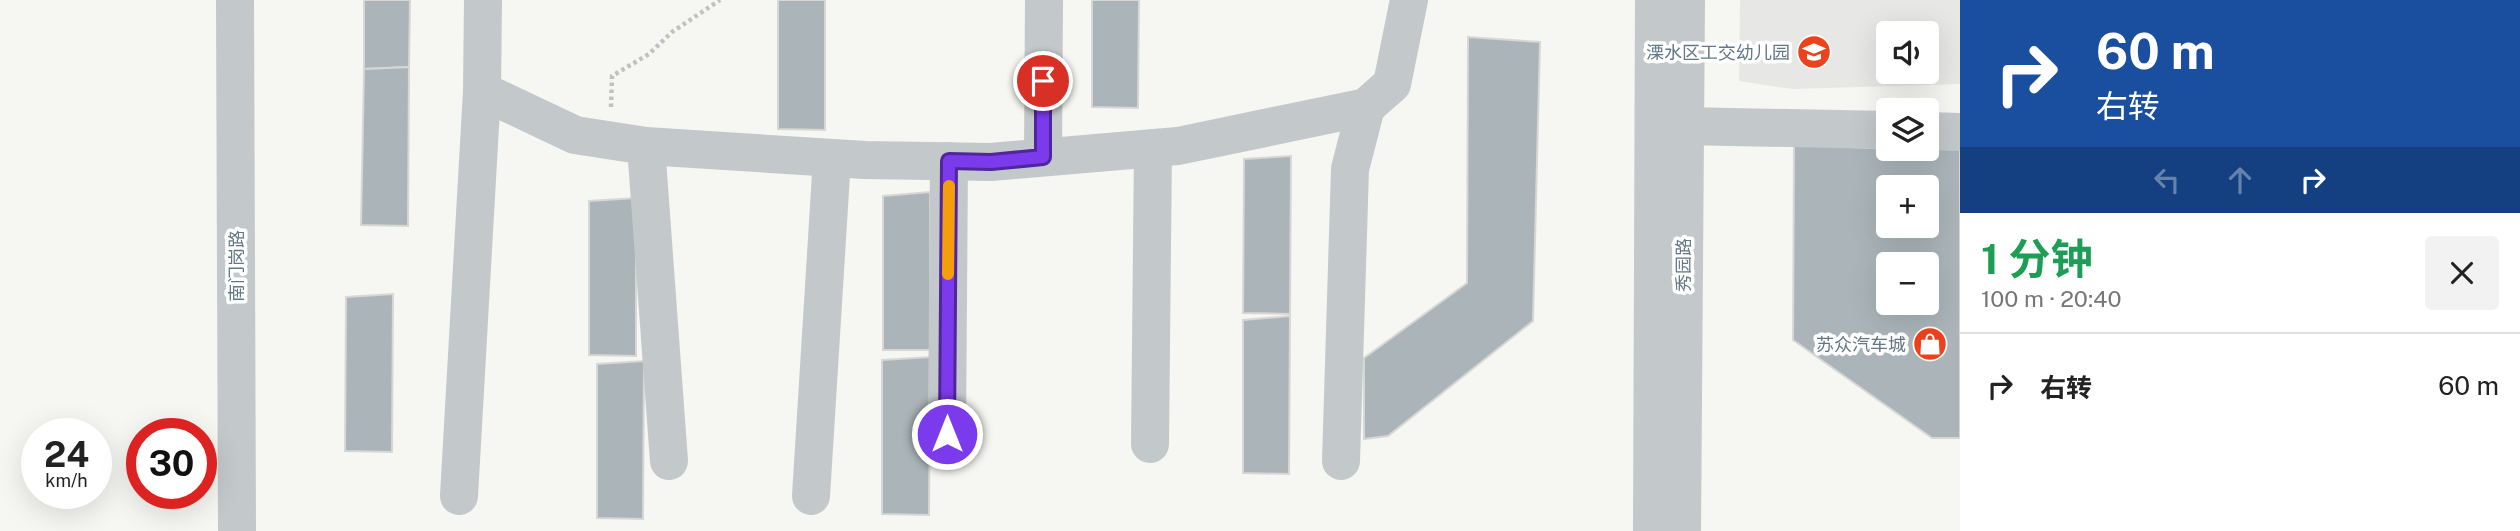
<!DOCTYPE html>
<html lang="zh">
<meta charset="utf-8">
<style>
body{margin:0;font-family:"Public Sans","Noto Sans SC",sans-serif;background:#f2f2f2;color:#222;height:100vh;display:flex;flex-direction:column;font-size:26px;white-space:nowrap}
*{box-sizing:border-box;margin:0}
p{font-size:23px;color:#767676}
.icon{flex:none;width:38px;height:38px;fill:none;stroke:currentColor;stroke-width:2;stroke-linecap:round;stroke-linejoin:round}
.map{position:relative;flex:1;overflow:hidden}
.details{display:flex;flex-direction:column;background:#fff;width:560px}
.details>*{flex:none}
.guide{background:#1a4fa0;color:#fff;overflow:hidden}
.tools{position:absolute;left:1876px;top:21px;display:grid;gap:14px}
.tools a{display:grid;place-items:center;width:63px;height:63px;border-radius:7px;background:#fff;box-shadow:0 7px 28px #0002;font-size:35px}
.speed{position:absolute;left:21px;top:418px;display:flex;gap:14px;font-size:35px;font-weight:700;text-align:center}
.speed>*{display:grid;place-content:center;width:91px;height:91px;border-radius:50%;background:#fff;box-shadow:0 7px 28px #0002;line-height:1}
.speed small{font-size:18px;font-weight:400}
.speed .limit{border:10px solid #d22;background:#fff;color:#111}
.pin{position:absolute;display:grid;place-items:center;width:60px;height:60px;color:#fff;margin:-30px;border:4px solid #fff;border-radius:50%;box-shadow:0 2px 7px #0007}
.me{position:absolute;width:77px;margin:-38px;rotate:0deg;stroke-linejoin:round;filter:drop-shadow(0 0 5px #0008)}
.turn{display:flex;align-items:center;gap:24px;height:147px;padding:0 21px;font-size:32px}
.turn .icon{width:91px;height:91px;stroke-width:2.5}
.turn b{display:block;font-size:49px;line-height:60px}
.lanes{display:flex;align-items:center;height:66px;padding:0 21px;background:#0003;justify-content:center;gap:35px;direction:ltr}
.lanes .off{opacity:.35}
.round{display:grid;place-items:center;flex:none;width:74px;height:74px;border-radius:7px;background:#f2f2f2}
.summary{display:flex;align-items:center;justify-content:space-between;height:119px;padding:0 21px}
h1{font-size:42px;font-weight:700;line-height:52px;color:#1e9e55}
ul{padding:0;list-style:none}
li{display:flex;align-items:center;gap:21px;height:105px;padding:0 21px;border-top:2px solid #e0e0e0}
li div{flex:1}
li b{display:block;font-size:26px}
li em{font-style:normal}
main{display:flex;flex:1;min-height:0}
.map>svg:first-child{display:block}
.built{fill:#e7e7e6;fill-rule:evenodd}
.building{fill:#abb5b9;stroke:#d7d7d5;stroke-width:2;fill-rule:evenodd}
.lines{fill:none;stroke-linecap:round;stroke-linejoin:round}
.path{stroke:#bfc1c3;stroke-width:4.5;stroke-dasharray:3.5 3.5;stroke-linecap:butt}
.minor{stroke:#c3c8ca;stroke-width:38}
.route-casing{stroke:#51269a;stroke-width:18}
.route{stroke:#7c3aed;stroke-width:12}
.slow{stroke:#f59e0b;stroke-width:12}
.labels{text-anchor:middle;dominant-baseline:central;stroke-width:7;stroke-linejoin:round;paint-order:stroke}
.poi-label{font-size:18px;fill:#637885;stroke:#fff;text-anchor:end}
.street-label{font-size:18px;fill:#637885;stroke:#fff}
</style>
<main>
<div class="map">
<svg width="1960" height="531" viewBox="0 0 1960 531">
<rect width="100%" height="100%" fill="#f6f6f2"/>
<!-- built -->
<path class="built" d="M1740,0H1960V84L1792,89L1739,81ZM1888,33H1927V72H1888Z"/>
<!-- building -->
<g class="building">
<path d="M364,0H410L409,67L364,69Z"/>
<path d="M778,0H825V130L778,129Z"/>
<path d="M1092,0H1139L1138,108L1092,107Z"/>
<path d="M1468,37L1540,42L1533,321L1388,436L1364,439V358L1467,283Z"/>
<path d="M409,67L408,226L361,225L364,69Z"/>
<path d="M1794,144L1888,149H1927L1960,145V438H1932L1793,340ZM1888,187H1927V226H1888ZM1888,264H1927V303H1888Z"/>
<path d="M1291,156L1290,314L1243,313L1244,159Z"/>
<path d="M930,192V350H883V196Z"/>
<path d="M636,198V356L589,355V201Z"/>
<path d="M393,294L392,452L345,451L346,297Z"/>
<path d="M1290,316L1289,474L1243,473V320Z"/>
<path d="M930,357L929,515L882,514V360Z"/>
<path d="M644,361L643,519L597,518V364Z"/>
</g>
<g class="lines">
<!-- path -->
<path class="path" d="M611,107L612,76L649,54L672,32L720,0"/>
<!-- minor -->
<g class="minor">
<path d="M235,0L237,531"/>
<path d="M483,0L482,91L575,135L646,146L865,160L991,162L1178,146L1366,107L1392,84L1409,0"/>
<path d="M1683,126L1888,130"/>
<path d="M1927,131L1960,132"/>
<path d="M646,146L669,461"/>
<path d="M1043,157L1044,0"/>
<path d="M947,434L949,161"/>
<path d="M1150,444L1153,148"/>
<path d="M1341,461L1350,169L1366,107"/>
<path d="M459,496L482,91"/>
<path d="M811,496L832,158"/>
<path d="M1652,531L1654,0"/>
<path d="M1682,531L1686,0"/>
</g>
</g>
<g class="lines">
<!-- route casing -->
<g class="route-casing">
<path id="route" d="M947,434L949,161L991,162L1043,157V81"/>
</g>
<!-- route -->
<use href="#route" class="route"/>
<!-- slow -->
<path class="slow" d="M948,274L949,186"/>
</g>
<!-- icons -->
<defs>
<g id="school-disc" transform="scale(1.75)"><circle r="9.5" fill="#ed421b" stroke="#fff"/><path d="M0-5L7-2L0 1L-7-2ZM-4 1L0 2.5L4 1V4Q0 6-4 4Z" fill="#fff"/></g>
<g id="shop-disc" transform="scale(1.75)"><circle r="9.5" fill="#ed421b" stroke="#fff"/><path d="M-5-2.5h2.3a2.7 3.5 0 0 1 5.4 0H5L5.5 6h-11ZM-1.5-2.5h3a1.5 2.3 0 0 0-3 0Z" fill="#fff"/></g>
</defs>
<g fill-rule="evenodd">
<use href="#school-disc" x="1814" y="52"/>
<use href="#shop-disc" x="1930" y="344"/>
</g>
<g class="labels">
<!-- poi labels -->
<g class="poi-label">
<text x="1790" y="52">溧水区工交幼儿园</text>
<text x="1906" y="344">苏众汽车城</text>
</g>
<!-- street labels -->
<g class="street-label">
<text transform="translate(1683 265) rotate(-90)">秀园路</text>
<text transform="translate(236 266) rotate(-90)">南门岗路</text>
</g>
</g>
</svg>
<div class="tools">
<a><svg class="icon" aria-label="sound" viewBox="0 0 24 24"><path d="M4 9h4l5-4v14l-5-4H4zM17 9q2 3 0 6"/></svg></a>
<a><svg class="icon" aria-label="layers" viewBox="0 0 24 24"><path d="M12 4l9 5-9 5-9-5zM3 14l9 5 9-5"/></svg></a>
<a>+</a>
<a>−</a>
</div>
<div class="speed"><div>24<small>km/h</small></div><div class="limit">30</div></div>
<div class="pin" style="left:1043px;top:81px;background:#d93025"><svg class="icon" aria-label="arrive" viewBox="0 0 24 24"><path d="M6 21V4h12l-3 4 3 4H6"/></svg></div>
<svg class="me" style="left:947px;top:434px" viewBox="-20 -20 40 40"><circle r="17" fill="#7c3aed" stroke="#fff" stroke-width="3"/><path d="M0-11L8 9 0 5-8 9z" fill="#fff"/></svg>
</div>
<section class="details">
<div class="guide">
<div class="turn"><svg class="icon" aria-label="right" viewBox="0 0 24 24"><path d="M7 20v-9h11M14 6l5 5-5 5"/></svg><div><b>60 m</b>右转</div></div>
<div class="lanes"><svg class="icon off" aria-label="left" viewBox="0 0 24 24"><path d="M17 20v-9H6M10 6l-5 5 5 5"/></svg><svg class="icon off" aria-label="ahead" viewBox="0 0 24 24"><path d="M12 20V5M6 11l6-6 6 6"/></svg><svg class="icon" aria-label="right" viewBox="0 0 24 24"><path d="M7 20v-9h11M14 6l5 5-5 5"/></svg></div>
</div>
<div class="summary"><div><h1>1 分钟</h1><p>100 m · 20:40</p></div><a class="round"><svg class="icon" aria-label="close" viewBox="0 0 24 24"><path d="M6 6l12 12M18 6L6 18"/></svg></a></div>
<ul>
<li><svg class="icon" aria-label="right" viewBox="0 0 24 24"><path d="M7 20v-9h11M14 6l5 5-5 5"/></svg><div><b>右转</b></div><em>60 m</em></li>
</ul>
</section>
</main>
